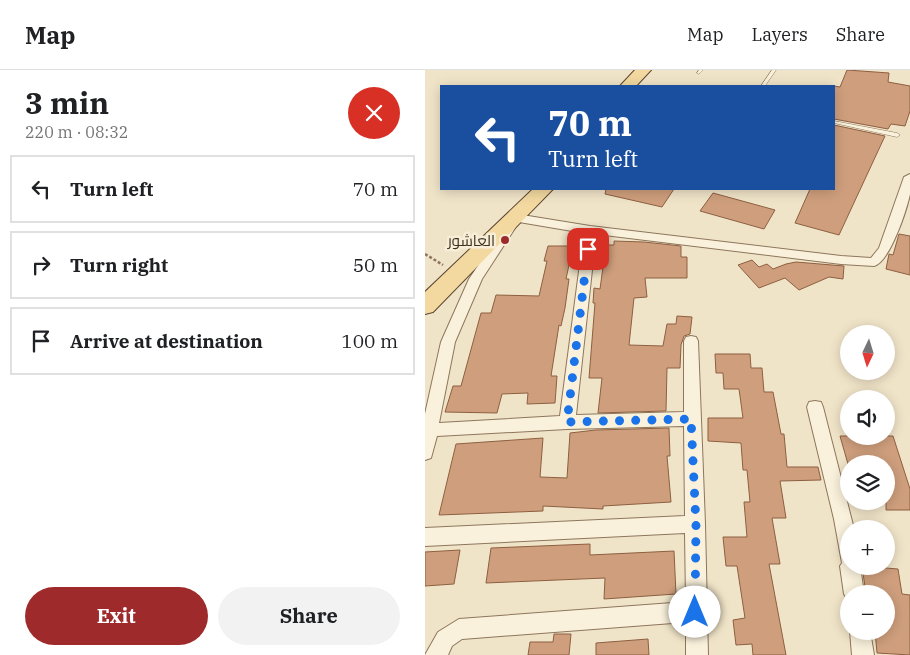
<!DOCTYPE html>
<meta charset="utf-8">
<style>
body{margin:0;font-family:"IBM Plex Serif",Cairo,serif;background:#f2f2f2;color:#202124;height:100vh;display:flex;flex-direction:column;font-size:19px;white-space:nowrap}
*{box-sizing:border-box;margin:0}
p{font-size:16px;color:#757577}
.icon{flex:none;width:28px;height:28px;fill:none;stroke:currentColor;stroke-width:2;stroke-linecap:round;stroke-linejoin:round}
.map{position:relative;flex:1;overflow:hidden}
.sheet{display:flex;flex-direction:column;background:#fff;width:425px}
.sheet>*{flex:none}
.banner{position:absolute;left:15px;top:15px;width:395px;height:105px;border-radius:0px;box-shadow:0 2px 12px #0003;background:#1a4fa0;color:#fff;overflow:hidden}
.needle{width:32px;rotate:184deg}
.fabs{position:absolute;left:415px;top:255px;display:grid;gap:10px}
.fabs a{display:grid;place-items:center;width:55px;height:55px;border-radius:50%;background:#fff;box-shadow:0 2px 12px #0003;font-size:25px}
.pin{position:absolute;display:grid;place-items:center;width:42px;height:42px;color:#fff;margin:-21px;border-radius:10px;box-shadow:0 2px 8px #0006}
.me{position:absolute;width:55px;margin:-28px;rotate:0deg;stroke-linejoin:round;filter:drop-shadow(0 0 4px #0008)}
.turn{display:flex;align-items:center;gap:18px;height:105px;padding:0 25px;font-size:22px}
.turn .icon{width:65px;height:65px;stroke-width:2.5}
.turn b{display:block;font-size:35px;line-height:42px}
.round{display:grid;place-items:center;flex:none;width:52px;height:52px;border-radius:26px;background:#f2f2f2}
.overview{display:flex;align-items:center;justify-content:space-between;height:85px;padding:0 25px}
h1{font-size:30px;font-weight:800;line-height:38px}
.button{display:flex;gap:10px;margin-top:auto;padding:10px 25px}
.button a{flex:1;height:58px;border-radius:30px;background:#9e2a2b;color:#fff;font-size:20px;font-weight:800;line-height:58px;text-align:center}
.button a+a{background:#f2f2f2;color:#202124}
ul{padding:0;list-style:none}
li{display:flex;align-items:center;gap:15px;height:68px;margin:0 10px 8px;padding:0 15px;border:2px solid #e0e0e0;border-radius:0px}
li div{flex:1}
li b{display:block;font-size:19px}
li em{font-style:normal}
header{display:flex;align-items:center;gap:30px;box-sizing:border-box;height:70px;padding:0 25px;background:#fff;border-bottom:1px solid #e0e0e0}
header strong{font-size:24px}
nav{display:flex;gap:28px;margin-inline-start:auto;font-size:18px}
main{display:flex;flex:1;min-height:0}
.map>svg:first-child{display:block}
.building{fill:#cf9f7d;stroke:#8d5f41}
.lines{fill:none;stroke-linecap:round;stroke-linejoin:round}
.lane-casing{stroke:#8d765c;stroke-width:1}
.street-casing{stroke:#8d765c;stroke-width:2}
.primary-casing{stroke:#5b4430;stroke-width:2}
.path{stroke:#8d765c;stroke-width:2.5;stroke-dasharray:3 2;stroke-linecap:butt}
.lane{fill:#faf1dc;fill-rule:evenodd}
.street{fill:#faf1dc;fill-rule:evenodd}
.primary{fill:#f3d9a0;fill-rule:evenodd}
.route{stroke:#1a73e8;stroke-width:9;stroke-dasharray:0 16.2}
.poi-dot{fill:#9e2a2b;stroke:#f7eed8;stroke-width:2}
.labels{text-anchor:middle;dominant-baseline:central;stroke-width:5;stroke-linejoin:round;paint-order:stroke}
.poi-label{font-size:15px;fill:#3d2e20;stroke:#f7eed8;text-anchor:end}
</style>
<header>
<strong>Map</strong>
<nav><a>Map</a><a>Layers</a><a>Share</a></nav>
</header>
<main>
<section class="sheet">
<div class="overview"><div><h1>3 min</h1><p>220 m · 08:32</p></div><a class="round" style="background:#d93025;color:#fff"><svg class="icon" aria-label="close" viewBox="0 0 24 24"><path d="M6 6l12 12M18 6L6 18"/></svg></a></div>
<ul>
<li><svg class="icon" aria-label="left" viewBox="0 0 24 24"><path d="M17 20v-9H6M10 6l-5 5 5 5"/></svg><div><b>Turn left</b></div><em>70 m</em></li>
<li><svg class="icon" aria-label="right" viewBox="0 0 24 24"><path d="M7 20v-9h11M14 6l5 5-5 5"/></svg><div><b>Turn right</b></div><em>50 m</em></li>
<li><svg class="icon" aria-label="arrive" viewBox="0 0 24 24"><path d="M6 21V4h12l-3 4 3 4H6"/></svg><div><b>Arrive at destination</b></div><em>100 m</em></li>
</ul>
<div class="button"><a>Exit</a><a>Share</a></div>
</section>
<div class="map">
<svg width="485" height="585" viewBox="0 0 485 585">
<rect width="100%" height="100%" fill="#f0e4c8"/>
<!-- building -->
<g class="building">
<path d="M422,0L464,3L463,12L485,16V41L480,56L466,54L463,59L409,49V16L415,17Z"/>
<path d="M409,55L460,66L414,165L370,153L385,119H409Z"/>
<path d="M181,119H249L237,137L180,124Z"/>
<path d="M288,123L350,140L339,159L275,141Z"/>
<path d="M474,164L485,166V205L461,199L464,184L468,185Z"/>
<path d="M189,171L219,172L256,176V187H262V208H220L222,227L209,228L204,275L238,276L242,254H251L252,246L267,247L265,264L259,266L256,275L255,298H242L241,341L173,343L177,308H164L170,233H168L169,218L175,219L181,175H189Z"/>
<path d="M123,176H148L141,209H144L140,238L136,256L134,255L126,306H132L130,333L102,334L103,323L77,324L72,343L20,342L28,316H36L56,243H66L71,225L114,226L122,191H119Z"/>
<path d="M327,190L334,197L342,194L348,199L361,194L371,192L419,196L418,209L404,207L374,220L360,208L334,218L313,195Z"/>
<path d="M290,284H325L326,298H337L339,322H348L356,364H359L362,397H393L396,410L355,411L361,448H347L355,494H344L361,585H328L327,574L311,575L308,550L320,548L312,496H301L298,467H322L319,432H325L322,400H318L316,373L283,371V348H318L314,319H299L298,303H291Z"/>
<path d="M244,358L245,386H242L246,432L178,436V439L118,436V441L14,445L31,374L118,368L115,407L142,408L145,363L171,360Z"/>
<path d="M415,366H468L485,419V440H461V394H423Z"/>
<path d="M165,474V485L249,481L251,524L179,529L180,508L61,513L66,478Z"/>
<path d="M35,480L29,514L0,516V482Z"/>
<path d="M437,496L473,499L477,524L485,525V585L452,583L450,561H461V524H441Z"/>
<path d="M129,564H146L144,585H103L105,572H128Z"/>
<path d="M223,569L224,585H171V573Z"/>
</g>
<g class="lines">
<!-- lane casing -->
<g class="lane-casing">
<g id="lane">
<path d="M274,0H278L274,4L272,3Z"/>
<path d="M347,0H351L340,16H336Z"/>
<path d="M409,51L472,63L475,65L472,67L409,53Z"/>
</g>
</g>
<!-- street casing -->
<g class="street-casing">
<g id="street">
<path d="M485,104C485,110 485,117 485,124C482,139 465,192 449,196L416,194L171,164L151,345L259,342V271L261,267L266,266L271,267L273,271L280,454L283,585H261V552L37,569L27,576L23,585H0L13,562L34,549L261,532L260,463L0,476V458L260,446L259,356L142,359L12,366L6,388L0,390V344L16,272L44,209L87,145L91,144L165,156L416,186L446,188L454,178L479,107ZM94,152L159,163L135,346L14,353L30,272L57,209Z"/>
<path d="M390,331L396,332L398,337L429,459H424V496H435L439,524H424V532L419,524L415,496L417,493L409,449L382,337L384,332Z"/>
<path d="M425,561H445L449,585H427Z"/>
</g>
</g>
<!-- primary casing -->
<g class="primary-casing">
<g id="primary">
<path d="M210,0H226L211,16H195Z"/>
<path d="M108,119H128L8,242L0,244V222Z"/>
</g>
</g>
<!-- path -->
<path class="path" d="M0,184L18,195"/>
<!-- lane -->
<use href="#lane" class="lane"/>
<!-- street -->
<use href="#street" class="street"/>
<!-- primary -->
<use href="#primary" class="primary"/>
</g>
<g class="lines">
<!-- route -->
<path class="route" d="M163,179L142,352L266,349L271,454L270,542"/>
</g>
<!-- markers -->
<circle class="poi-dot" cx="80" cy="170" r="5"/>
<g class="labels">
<!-- poi labels -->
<g class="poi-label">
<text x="70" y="170">العاشور</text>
</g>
</g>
</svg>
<div class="fabs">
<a><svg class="needle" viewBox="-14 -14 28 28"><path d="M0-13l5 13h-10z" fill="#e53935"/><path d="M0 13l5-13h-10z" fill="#757577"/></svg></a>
<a><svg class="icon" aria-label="sound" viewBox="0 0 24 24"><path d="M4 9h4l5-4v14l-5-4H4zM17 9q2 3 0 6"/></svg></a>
<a><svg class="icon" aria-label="layers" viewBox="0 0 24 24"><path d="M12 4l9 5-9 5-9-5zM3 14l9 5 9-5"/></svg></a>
<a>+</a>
<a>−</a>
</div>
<div class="pin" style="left:163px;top:179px;background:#d93025"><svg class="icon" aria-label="arrive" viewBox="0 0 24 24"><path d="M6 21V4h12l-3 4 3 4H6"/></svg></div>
<svg class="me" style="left:270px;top:542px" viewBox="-20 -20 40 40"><circle r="19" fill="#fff"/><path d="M0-13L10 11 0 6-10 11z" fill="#1a73e8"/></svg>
<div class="banner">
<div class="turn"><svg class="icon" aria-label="left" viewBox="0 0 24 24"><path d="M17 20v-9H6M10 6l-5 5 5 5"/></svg><div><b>70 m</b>Turn left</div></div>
</div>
</div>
</main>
